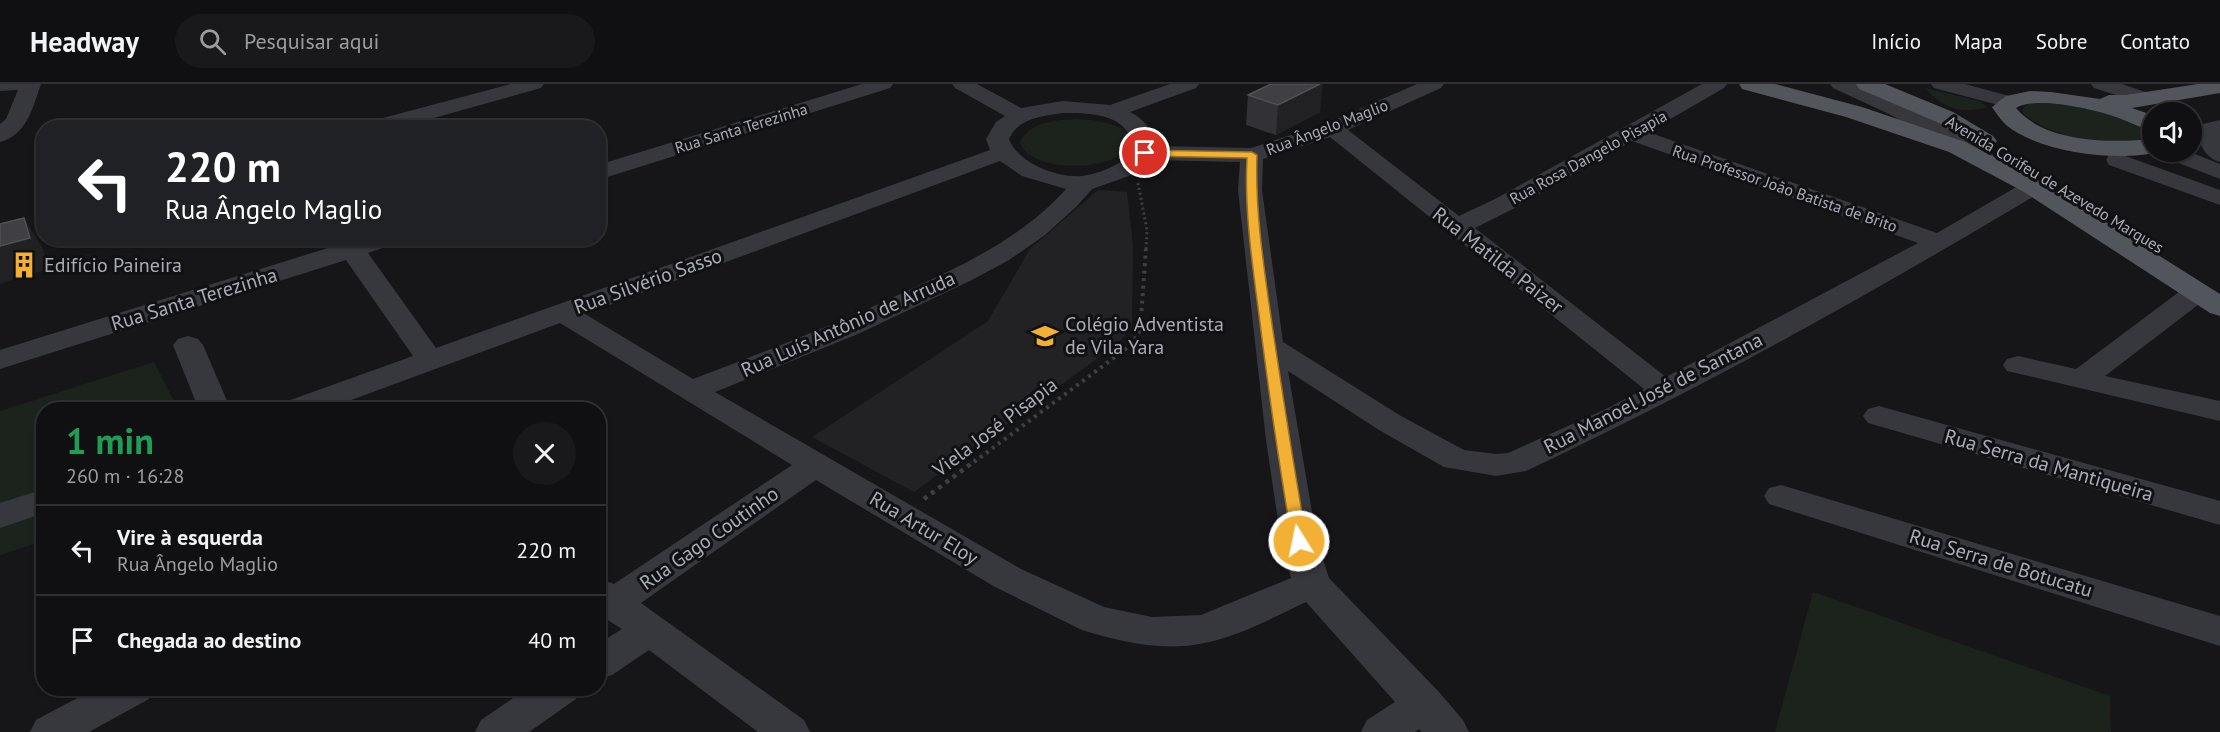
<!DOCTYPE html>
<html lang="pt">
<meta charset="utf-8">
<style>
body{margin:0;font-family:"PT Sans",sans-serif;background:#19191b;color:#f1f3f6;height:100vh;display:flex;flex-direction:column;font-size:22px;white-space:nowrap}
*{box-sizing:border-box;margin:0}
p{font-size:20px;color:#9c9d9f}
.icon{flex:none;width:33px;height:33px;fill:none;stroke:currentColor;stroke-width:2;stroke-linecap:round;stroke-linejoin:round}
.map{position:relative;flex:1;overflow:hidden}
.drawer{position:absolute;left:36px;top:318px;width:570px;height:294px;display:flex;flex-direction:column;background:#101012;border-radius:24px;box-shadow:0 2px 4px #0004,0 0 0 2px #303032}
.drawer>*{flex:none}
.banner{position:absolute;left:36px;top:36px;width:570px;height:126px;border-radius:24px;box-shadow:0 2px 4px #0004,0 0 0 2px #303032;background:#202124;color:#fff;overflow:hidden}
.fabs{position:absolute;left:2142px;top:18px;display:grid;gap:12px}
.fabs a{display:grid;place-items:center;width:60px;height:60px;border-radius:50%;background:#101012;box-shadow:0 2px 4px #0004,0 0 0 2px #303032;font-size:30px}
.pin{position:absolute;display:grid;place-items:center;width:51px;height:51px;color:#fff;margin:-26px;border:3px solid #fff;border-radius:50%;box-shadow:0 2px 6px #0007}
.me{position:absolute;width:66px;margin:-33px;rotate:350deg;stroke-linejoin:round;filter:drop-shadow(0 0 4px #0008)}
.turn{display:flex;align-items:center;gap:21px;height:126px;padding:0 30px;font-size:27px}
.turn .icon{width:78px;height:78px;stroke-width:2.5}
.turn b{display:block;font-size:42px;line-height:51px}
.round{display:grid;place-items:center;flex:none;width:63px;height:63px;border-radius:32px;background:#19191b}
.headline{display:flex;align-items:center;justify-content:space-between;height:102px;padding:0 30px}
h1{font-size:36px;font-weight:600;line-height:45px;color:#1e9e55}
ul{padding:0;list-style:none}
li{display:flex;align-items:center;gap:18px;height:90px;padding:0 30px;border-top:2px solid #303032}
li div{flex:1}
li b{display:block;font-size:22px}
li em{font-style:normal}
header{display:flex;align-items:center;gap:36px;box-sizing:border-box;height:84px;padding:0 30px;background:#101012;border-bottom:2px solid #303032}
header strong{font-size:28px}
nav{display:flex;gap:33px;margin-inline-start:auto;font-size:21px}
.search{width:420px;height:54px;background:#19191b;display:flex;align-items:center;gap:15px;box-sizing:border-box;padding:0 21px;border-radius:33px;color:#9c9d9f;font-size:22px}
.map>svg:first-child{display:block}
.built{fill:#222225}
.green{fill:#1c231d}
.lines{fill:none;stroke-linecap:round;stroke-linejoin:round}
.path-far2{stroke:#3d3f44;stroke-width:3;stroke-dasharray:2 3;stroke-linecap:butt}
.path-far1{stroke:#3d3f44;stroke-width:4;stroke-dasharray:3 4.5;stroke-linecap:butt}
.path{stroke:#3d3f44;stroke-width:4.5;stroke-dasharray:4 5;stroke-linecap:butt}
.minor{fill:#37383d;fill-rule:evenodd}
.major{fill:#53555c;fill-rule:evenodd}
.wall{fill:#323236}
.shaded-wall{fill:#212124}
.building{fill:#3f3f44;stroke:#4f5156;stroke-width:1.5}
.route{fill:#f2b134;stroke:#9d7322;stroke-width:1.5}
.labels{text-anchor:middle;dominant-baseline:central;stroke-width:6;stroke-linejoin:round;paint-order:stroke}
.far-street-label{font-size:16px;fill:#a8adb8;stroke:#111113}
.street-label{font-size:20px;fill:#a8adb8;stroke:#111113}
.poi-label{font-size:20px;fill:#a8adb8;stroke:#111113;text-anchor:start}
</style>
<header>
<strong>Headway</strong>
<div class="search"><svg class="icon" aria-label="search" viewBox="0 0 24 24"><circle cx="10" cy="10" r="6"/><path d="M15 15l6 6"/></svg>Pesquisar aqui</div>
<nav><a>Início</a><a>Mapa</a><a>Sobre</a><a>Contato</a></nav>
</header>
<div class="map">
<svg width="2220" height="648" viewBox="0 0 2220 648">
<rect width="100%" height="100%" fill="#161618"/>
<!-- built -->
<path class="built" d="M1098,106L1127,108L1133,162L1132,243L1117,260L914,408L812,353L988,237L1030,165Z"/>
<!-- green -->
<g class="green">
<path d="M1925,4L1979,17L1987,23C1960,31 1943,24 1925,4Z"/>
<path d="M2030,19H2081L2146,44L2148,51C2127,74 2042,50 2023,29V23Z"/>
<path d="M1078,35C1092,36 1129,39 1130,56C1131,64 1124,70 1117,73C1093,86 1032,87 1020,59C1029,37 1058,36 1078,35Z"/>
<path d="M154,278L178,325L44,326L43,408L0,423V327Z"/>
<path d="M43,426V457L0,471V441Z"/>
<path d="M1813,508L2110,612L2111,648H1775Z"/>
</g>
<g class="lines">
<!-- path-far2 -->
<path class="path-far2" d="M1138,99L1147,146L1146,166"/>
<!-- path-far1 -->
<path class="path-far1" d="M974,378L1131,261L1140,247L1146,165"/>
<!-- path -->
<path class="path" d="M924,415L976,376"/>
<!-- minor -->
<g class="minor">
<path d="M0,0H41C33,23 27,51 0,58V40L6,35L18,6L0,7Z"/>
<path d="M511,0H544L541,4L398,44H361L364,39Z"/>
<path d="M862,0H893L890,4L598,96V81Z"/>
<path d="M952,0H977L1021,24L1063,17L1110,21L1170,0H1199L1196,4L1130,28C1144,35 1154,47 1156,62L1251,64L1325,40L1417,0H1444L1441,4L1348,46L1459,132L1495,115L1702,0H1727L1724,4L1648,48L1937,149L2025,98L2033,96L2041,98L2045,103L2041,108C1874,208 1703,304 1526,387L1496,392L1444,383L1379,346L1288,287L1317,457L1329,494L1439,608L1463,636L1469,648H1422L1419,645L1415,648H1361L1367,636L1395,618L1306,518C1274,533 1240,552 1204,559C1164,568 1121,558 1082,546L995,503L816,396L641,519L804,636L810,648H758L649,566L612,591L598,595V560L622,545L598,530V494L614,500L792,381L560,239L324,326H278L282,319L413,272L346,176L0,285V266L360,154H400L397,159L368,169L436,264L990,66L986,55L996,38L1005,32L955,4ZM1063,29C1094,29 1131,30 1134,68C1122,79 1104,88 1088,91C1062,97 1018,80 1009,55C1018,34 1042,32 1063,29ZM1330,53L1644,305L1606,325L1508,369L1496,370L1464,366L1401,332L1283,258L1262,106L1263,75ZM1632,57L1918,159L1666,293L1475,144L1513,125ZM1151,76L1240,78L1238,106L1266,356L1281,457L1291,494L1201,531L1152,533L1104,523L1021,485L715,308L858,250L970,197L1009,176L1045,151L1077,122L1092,105L1129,92ZM1000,77L1022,92L1066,105C1025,151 968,179 913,204C842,238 767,267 693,295L585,230Z"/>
<path d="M1830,0H1857L1905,20L1991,68L1994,73L1991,78L1983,80L1975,78L1889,30L1833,4Z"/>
<path d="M1931,0H1965L2013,13L2016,17L2013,21L2006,23L1934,4Z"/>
<path d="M2091,0H2122L2154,11L2157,15L2154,19L2147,21L2094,4Z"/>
<path d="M2220,36V78C2206,74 2202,64 2197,51L2203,40Z"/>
<path d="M2160,68H2190L2220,80V95L2163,73Z"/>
<path d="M2117,69L2220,106V121L2109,81L2106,76L2109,71Z"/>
<path d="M2197,200L2207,202L2211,208L2207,214L2105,292L2220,317V337L2007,287L2003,281L2007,275L2018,272L2076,285L2187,202Z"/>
<path d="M188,252L198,255L203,261L231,326H199L173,261L178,255Z"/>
<path d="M1879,322L2220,417V441L1868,339L1863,332L1868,325Z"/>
<path d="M1781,401L2220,532V562L1769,420L1764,412L1769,404Z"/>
<path d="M44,405V429L0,444V419Z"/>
<path d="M96,604H154L149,615L89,648H30L36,636Z"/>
<path d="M528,604H581L576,615L529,648H475L481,636Z"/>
</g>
<!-- major -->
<g class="major">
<path d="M1739,0H1775L1862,23L1965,58L2042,98L2220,210V232L2210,229L2024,108L1949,68L1846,33L1742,5Z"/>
<path d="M1856,0H1885L1953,28L1993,52L1997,57L1993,62L1985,64L1977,62L1937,38L1859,5Z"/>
<path d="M2198,0H2220V9L2132,24L2152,31V47C2138,43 2126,36 2113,32C2091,25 2036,12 2016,24C2045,59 2112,59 2152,55V68H2158C2117,78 2040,69 2006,41C2001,36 1996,29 1992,23L2006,12L2030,7L2051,8L2100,15L2109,11H2126Z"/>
</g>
</g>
<!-- wall -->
<path class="wall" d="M1248,11L1320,28L1276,51L1246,41Z"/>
<!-- shaded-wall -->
<g class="shaded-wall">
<path d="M1320,0H1323L1320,28L1276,51L1278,21Z"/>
<path d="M24,134L43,165L49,185L0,200V162Z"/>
<path d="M102,154H144L108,164Z"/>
</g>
<!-- building -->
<g class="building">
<path d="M1271,0H1320L1278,21L1248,11Z"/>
<path d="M24,134L30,154L0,162V140Z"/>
</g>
<!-- route -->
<path class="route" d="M1141,66L1252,68L1257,71C1255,128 1264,184 1272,240C1283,313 1294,385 1307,457L1305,461H1294L1292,457C1280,385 1269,312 1260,239C1253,184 1244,129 1247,74L1145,72L1140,69Z"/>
<!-- icons -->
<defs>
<g id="building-bare" transform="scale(2.07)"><path d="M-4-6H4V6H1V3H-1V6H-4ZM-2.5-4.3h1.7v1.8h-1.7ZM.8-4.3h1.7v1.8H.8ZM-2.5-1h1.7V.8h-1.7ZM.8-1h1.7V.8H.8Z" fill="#f2b134" stroke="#111113" stroke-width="2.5" paint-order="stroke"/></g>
<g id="school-bare" transform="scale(2.07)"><path d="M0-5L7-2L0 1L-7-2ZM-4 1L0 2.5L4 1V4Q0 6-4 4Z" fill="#f2b134" stroke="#111113" stroke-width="2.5" paint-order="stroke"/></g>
</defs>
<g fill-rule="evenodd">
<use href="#building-bare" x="24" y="181"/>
<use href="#school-bare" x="1045" y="252"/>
</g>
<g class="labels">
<!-- far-street labels -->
<g class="far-street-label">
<text transform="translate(1327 43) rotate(-21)">Rua Ângelo Maglio</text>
<text transform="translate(741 44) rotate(-17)">Rua Santa Terezinha</text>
<text transform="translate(1588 73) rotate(-29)">Rua Rosa Dangelo Pisapia</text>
<text transform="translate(2055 100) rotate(31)">Avenida Corifeu de Azevedo Marques</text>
<text transform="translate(1785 104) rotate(19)">Rua Professor João Batista de Brito</text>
</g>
<!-- street labels -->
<g class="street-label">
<text transform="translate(1498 176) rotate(38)">Rua Matilda Paizer</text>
<text transform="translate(648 197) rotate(-20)">Rua Silvério Sasso</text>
<text transform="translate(194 215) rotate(-17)">Rua Santa Terezinha</text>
<text transform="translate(848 240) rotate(-24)">Rua Luís Antônio de Arruda</text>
<text transform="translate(1653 309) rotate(-27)">Rua Manoel José de Santana</text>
<text transform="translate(995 343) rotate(-37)">Viela José Pisapia</text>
<text transform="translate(2049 381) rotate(16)">Rua Serra da Mantiqueira</text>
<text transform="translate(924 444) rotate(31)">Rua Artur Eloy</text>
<text transform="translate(709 454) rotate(-35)">Rua Gago Coutinho</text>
<text transform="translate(2001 479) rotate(17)">Rua Serra de Botucatu</text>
</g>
<!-- poi labels -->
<g class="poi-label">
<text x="44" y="181">Edifício Paineira</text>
<text x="1065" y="240">Colégio Adventista<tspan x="1065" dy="23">de Vila Yara</tspan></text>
</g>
</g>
</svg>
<div class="fabs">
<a><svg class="icon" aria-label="sound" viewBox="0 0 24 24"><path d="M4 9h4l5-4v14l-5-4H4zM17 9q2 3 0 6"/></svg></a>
</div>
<div class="pin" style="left:1145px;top:69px;background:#d93025"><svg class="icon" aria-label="arrive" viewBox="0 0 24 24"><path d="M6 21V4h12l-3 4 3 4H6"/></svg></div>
<svg class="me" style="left:1299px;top:457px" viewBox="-20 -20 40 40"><circle r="17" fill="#f2b134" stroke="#fff" stroke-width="3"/><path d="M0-11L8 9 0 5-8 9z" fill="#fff"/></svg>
<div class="banner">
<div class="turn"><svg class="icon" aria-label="left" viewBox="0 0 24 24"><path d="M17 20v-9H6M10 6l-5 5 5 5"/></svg><div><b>220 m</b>Rua Ângelo Maglio</div></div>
</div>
<section class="drawer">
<div class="headline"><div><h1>1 min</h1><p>260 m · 16:28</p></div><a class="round"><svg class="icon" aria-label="close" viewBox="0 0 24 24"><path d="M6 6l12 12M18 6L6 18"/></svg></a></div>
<ul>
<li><svg class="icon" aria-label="left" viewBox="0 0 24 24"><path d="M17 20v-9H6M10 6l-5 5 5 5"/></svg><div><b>Vire à esquerda</b><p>Rua Ângelo Maglio</p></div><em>220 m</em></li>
<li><svg class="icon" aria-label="arrive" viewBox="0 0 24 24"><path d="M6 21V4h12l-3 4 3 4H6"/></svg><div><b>Chegada ao destino</b></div><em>40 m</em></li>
</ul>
</section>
</div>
